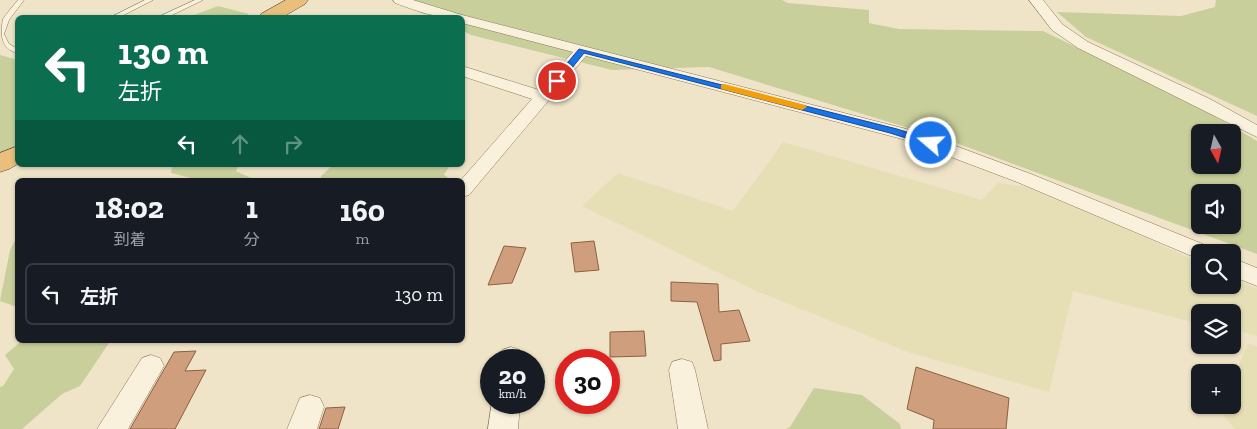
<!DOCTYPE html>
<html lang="ja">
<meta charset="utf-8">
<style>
body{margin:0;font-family:"Zilla Slab","Noto Sans JP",serif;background:#20242c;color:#f1f3f6;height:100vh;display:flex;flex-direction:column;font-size:19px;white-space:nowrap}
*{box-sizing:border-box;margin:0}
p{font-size:16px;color:#9ea1a6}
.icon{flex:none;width:28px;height:28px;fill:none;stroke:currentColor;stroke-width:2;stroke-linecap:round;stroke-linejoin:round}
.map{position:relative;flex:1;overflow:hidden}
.side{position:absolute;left:15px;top:178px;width:450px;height:165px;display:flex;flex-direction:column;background:#171b24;border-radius:8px;box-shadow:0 1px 4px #0004}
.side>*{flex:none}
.banner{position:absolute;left:15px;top:15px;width:450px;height:152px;border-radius:8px;box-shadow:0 1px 4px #0004;background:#0b6e4f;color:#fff;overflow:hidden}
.needle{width:32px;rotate:172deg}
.buttons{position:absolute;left:1191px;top:124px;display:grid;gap:10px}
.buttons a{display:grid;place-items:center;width:50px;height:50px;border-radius:8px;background:#171b24;box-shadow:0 1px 4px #0004;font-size:25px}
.speed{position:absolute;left:480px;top:349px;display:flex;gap:10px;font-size:25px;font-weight:700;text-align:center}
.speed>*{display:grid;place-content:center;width:65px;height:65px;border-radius:50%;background:#171b24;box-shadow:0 1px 4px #0004;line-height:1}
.speed small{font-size:12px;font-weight:400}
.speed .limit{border:8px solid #d22;background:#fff;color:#111}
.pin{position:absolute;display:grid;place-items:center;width:42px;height:42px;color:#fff;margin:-21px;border:2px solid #fff;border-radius:50%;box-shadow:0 1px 5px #0007}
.me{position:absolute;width:55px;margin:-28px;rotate:289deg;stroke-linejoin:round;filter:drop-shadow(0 0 4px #0008)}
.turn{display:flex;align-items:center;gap:18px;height:105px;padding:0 20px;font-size:22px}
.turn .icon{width:65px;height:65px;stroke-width:2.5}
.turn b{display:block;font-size:35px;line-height:42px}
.lanes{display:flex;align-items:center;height:48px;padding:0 20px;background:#0003;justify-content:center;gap:25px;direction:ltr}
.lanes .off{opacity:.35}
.eta{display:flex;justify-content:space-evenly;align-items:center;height:85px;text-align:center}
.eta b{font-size:30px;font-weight:800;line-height:35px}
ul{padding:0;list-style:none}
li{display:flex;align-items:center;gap:15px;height:62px;margin:0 10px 8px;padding:0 10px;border:2px solid #363941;border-radius:8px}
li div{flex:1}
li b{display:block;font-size:19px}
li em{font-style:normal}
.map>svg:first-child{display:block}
.farmland{fill:#e6deb5}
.green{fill:#c9cf9b;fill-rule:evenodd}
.building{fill:#cf9f7d;stroke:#8d5f41}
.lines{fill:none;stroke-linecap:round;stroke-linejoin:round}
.service-casing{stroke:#8d765c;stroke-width:1}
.minor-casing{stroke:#8d765c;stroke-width:1}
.trunk-casing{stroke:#5b4430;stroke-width:1}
.service{fill:#faf1dc;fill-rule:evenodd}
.minor{fill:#faf1dc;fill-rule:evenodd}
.trunk{fill:#eabe7c;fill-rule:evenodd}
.route{fill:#1a73e8;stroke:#114b97}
.slow{fill:#f59e0b}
</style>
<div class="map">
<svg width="1257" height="429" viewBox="0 0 1257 429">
<rect width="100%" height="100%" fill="#f0e4c8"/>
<!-- farmland -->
<g class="farmland">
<path d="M783,142L982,200L998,183L1027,187L1112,222L1200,263V285H1232L1233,278L1257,289V336L1233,329L1232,312H1200V324L1073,291L1049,392L908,352L754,290L582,206L618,173L733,211Z"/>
<path d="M1248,343L1257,347V429H1235L1220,411L1222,405H1232L1233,380Z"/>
</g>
<!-- green -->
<g class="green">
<path d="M398,0H782L788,3L869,10V23L899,29L1043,31L1199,107L1257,141V254L951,141L709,67L612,70L471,35L463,31L462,18C436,17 420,17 398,0ZM1200,132H1232V165H1200ZM1200,192H1232V225H1200Z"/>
<path d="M1216,0H1257V116L1086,37L1057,12L1181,16L1215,7Z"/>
<path d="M218,6L249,14L244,17H189Z"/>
<path d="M0,55L18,60L17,145L0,155Z"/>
<path d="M172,165H239L236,171L255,180H199L171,173Z"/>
<path d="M333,165H450L444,175L451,180H322L321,176Z"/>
<path d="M17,237V307L0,301L10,250Z"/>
<path d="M23,340H111L80,386L62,394L22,429H0V387L3,386L14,369L5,355Z"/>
<path d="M814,388L862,395L900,424L901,429H786L790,427Z"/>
</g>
<!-- building -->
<g class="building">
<path d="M594,241L599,270L575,272L571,243Z"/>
<path d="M504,246L526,248L512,283L488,285Z"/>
<path d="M671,282L718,284L719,312L739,310L750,341L721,344V360L714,361L697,302L671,301Z"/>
<path d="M644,331L646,356L610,357V332Z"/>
<path d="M196,351L185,371L206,370L175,429H130L174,352Z"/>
<path d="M916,367L1009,398L1006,429H933L934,420L907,409Z"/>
<path d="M345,407L338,429H319L326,408Z"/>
</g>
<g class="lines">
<!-- service casing -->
<g class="service-casing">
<g id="service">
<path d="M18,0H24L9,20L4,34L9,44L18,49V53C1,50 0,34 3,19C7,13 13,6 18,0Z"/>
<path d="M145,0H153L118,18H109Z"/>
<path d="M195,0H203L166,18H156Z"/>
</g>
</g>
<!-- minor casing -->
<g class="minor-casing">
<g id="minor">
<path d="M393,0H413L462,15L918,132L1031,174L1210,247L1213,252H1200V259L1194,257L1017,182L906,140L586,56L469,195L462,197V180H461L532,99L462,76V66L539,90L573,52L462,23V18C435,18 420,12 395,3Z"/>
<path d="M1029,0H1043L1062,24L1088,42L1210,99L1257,125V137L1078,48L1052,30Z"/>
<path d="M1232,258L1257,268V286L1232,276Z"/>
<path d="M511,347L520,350L524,360H498L502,350Z"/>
<path d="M151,355L160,358L164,366L128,429H97L142,358Z"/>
<path d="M682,359L692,362L695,370L708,429H678L669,370L672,362Z"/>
<path d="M310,395L320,398L324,407L317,429H287L300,398Z"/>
<path d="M492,402H520L518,429H488Z"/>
</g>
</g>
<!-- trunk casing -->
<g class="trunk-casing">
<g id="trunk">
<path d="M286,0H308L305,4L281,18H258L261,14Z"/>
<path d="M18,146V164L9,169L0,172V153Z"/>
</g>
</g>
<!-- service -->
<use href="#service" class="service"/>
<!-- minor -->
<use href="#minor" class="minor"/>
<!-- trunk -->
<use href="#trunk" class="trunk"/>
</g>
<!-- route -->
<path class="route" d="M579,49L897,129L935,141L936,143L931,146L928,145L890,133L584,53L560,83H554V79Z"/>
<!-- slow -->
<path class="slow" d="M724,84L805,105L807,107L802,110L721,89V85Z"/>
</svg>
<div class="buttons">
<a><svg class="needle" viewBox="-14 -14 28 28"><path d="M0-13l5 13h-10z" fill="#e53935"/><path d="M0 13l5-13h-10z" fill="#9ea1a6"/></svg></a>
<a><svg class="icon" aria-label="sound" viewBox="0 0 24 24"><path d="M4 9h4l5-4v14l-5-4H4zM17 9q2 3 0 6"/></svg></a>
<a><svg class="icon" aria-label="search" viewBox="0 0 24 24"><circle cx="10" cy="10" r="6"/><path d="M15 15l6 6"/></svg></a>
<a><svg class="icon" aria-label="layers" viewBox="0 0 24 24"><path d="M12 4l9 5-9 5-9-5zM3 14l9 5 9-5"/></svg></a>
<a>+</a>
</div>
<div class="speed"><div>20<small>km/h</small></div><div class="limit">30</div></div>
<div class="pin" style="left:557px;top:81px;background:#d93025"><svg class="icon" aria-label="arrive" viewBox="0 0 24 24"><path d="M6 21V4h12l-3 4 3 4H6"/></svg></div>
<svg class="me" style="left:931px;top:143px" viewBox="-20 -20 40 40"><circle r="17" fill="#1a73e8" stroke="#fff" stroke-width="3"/><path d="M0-11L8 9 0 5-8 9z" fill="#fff"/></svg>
<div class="banner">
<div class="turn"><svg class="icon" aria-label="left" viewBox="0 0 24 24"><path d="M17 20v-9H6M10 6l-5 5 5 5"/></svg><div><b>130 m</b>左折</div></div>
<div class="lanes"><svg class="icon" aria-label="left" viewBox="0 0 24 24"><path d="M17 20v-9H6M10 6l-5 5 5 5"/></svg><svg class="icon off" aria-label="ahead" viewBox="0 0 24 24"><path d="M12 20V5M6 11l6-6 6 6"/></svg><svg class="icon off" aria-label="right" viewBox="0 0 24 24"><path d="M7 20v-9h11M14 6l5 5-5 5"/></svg></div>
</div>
<section class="side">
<div class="eta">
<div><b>18:02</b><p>到着</p></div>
<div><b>1</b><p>分</p></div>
<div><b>160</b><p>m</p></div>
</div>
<ul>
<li><svg class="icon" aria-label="left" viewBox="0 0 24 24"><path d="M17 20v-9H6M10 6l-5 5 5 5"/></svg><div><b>左折</b></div><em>130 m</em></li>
</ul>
</section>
</div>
